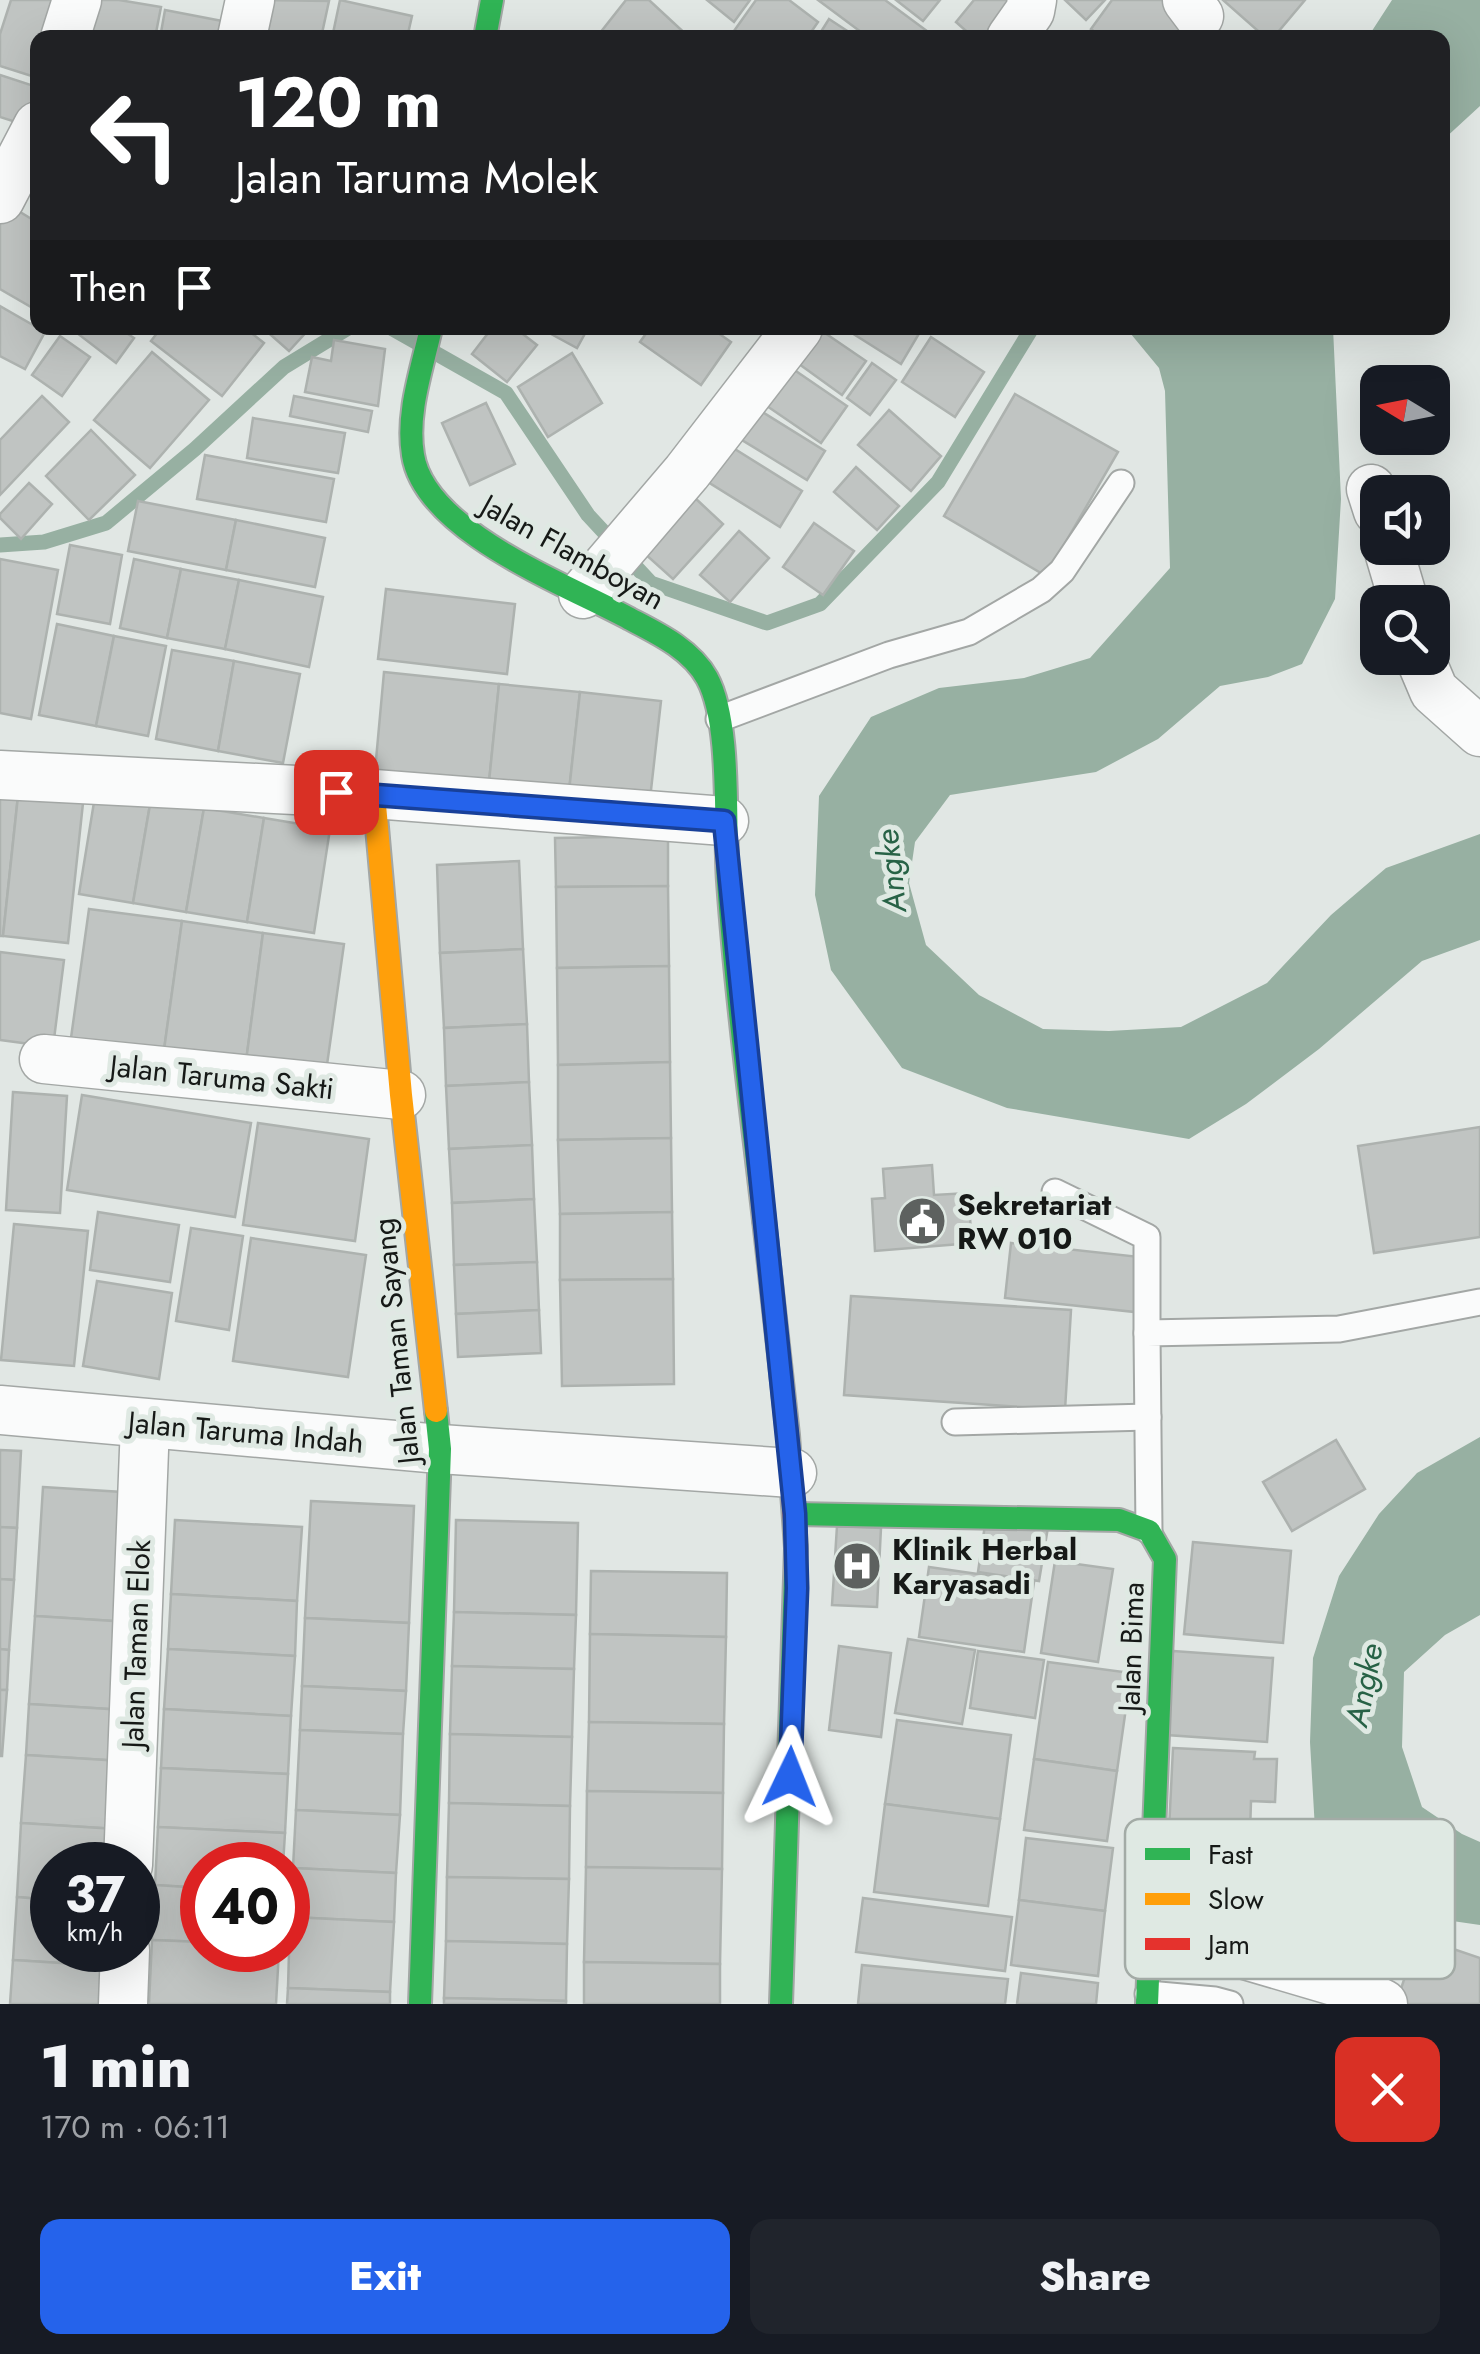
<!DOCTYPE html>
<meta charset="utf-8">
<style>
body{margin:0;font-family:Jost,sans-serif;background:#20242c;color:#f1f3f6;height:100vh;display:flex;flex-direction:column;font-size:38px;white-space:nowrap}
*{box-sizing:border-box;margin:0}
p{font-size:32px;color:#9ea1a6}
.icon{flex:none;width:55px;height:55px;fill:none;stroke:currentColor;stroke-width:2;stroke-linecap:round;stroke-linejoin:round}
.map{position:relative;height:2004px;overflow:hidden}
.drawer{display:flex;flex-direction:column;background:#171b24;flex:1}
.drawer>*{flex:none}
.hud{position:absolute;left:30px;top:30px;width:1420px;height:305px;border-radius:20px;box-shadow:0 10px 40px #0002;background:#202124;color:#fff;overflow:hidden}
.needle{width:65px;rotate:280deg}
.tools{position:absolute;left:1360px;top:365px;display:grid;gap:20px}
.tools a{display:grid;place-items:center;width:90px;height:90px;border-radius:20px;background:#171b24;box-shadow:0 10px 40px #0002;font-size:50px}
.speed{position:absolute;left:30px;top:1842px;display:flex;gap:20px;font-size:50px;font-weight:700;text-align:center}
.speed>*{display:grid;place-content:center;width:130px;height:130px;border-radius:50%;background:#171b24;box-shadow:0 10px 40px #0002;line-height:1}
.speed small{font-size:25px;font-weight:400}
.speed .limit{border:15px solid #d22;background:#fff;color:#111}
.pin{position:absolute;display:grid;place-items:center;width:85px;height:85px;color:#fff;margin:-42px;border-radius:20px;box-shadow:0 5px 15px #0006}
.me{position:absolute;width:110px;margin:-55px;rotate:2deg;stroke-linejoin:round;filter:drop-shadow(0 0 8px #0008)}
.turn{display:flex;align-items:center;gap:35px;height:210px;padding:0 40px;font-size:45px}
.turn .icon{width:130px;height:130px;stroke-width:2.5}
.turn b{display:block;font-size:70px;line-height:85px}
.then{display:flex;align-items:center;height:95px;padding:0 40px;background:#0003;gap:20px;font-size:38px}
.round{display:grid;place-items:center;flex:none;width:105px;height:105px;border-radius:20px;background:#20242c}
.summary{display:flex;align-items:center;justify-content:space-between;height:170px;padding:0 40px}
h1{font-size:60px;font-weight:800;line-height:75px}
.cta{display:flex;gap:20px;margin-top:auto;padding:20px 40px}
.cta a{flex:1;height:115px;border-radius:20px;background:#2563eb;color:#fff;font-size:40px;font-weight:800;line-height:115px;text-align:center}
.cta a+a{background:#20242c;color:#f1f3f6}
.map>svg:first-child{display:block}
.water{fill:#97b0a2}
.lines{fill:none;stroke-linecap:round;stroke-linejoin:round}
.stream{stroke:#97b0a2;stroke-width:15}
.building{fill:#c0c4c2;stroke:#adb2af;stroke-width:2.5}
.lane-casing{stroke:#a3a7a5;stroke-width:29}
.street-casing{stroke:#a3a7a5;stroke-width:51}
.fast-casing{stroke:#a3a7a5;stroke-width:26}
.slow-casing{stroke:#a3a7a5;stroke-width:26}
.jam-casing{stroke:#a3a7a5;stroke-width:26}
.lane{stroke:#fafbfb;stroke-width:25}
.street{stroke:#fafbfb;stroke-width:48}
.fast{stroke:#30b455;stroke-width:22}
.slow{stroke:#ff9f0a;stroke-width:22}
.jam{stroke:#e5322d;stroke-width:22}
.route-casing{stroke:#184099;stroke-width:25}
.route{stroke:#2563eb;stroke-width:18}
.labels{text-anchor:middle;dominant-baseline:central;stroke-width:10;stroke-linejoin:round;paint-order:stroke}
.street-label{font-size:30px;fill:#161917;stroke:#dfe9e3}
.poi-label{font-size:30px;font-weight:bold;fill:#161917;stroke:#dfe9e3;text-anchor:start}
.water-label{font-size:32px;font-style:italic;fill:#276246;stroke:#dfe9e3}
.key{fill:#dfe9e3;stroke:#a3aba6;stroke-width:2.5}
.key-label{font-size:28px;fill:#161917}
</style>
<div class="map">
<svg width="1480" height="2004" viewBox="0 0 1480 2004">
<rect width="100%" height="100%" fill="#e1e7e4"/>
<!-- water -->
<g class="water">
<path d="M1392,0H1480V106L1443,140L1442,38L1368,37Z"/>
<path d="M1126,328H1333L1341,499L1335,599L1302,664L1268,677L1220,686L1158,739L1096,772L950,795L915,842L909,883L926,945L979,995L1043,1029L1109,1031L1181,1027L1267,983L1331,915L1386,868L1480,834V940L1422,961L1319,1049L1246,1104L1189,1139L1007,1108L902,1068L831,970L815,895L819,796L871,717L939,688L1024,678L1090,658L1170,568L1165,391L1159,368Z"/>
<path d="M1480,1437V1615L1445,1635L1404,1672L1402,1747L1422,1807L1462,1834L1480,1842V1925L1397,1913L1316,1847L1310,1742L1313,1658L1339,1576L1379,1514L1417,1473Z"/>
</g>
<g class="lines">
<!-- stream -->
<g class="stream">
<path d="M391,328L506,393L588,515L651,583L767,623L820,604L938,482L1032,328"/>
<path d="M0,545L44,542L106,523L195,449L284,367L348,328"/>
</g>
</g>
<!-- building -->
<g class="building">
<path d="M11,0H69L56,38H38V78L0,66V34Z"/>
<path d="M83,0H119L161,7L155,38H76Z"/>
<path d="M259,0L329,1L321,38H251Z"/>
<path d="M340,0L412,16L407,38H332Z"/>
<path d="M626,0H649L690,38H596Z"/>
<path d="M707,0H750L734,22Z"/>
<path d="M756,0H789L818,22L807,38H729Z"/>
<path d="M818,0H885L927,31L923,38H869Z"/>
<path d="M896,0H940L923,21Z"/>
<path d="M974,0H1018L986,38H974L956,22Z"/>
<path d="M1065,0H1105L1086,20Z"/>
<path d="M1112,0H1173L1219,36L1102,38L1091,29Z"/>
<path d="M1223,0H1305L1273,38H1266Z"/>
<path d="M165,10L243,25L240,38H160Z"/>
<path d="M829,19L858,38H817Z"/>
<path d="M0,75L37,87L25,125L0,117Z"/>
<path d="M7,204L38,223V311L0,289V216Z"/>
<path d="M0,306L45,332L25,369L0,356Z"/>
<path d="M75,328H119L134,338L116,363L73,330Z"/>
<path d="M161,328H245L264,343L222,396L151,341Z"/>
<path d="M263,328H310L289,351Z"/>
<path d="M492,328H515L537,345L507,382L472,354Z"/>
<path d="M540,328H588L577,348Z"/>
<path d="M650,328H711L731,342L701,385L640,342Z"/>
<path d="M844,328H914L920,332L901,364Z"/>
<path d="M822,331L866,361L842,395L799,364Z"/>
<path d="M60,336L90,357L62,396L32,375Z"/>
<path d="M931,337L984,372L955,417L902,382Z"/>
<path d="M334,340L385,349L378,406L305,392L312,357L331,361Z"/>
<path d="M152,352L209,400L150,468L94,420Z"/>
<path d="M572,353L602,403L548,437L518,387Z"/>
<path d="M872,363L896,380L870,415L847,398Z"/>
<path d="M790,367L847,406L821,443L764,404Z"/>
<path d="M1015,394L1118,452L1046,576L944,516Z"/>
<path d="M42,396L69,422L0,495V440Z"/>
<path d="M294,396L372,411L368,432L290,416Z"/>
<path d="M486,403L515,464L470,485L442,423Z"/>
<path d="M756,408L825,451L807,480L737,437Z"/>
<path d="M889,410L941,456L911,491L858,445Z"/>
<path d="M253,418L345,433L338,473L247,458Z"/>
<path d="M91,430L135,475L89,520L46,476Z"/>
<path d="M722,441L802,491L780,527L700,477Z"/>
<path d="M205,455L334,479L326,522L197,499Z"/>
<path d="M856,467L899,506L877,530L834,492Z"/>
<path d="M29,483L52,504L21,539L0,518V514Z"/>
<path d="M695,498L723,524L673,579L644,553Z"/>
<path d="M138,501L236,520L226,570L128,551Z"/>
<path d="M236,520L325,538L315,587L226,570Z"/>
<path d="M814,523L854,551L823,595L783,567Z"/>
<path d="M739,531L769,558L730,602L700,575Z"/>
<path d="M70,545L122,555L110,624L57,614Z"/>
<path d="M0,559L58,570L31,719L0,713Z"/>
<path d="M134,559L181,569L167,638L120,628Z"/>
<path d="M181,569L239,580L225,649L167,638Z"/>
<path d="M239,580L323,597L309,667L225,649Z"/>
<path d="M386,589L515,604L507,674L378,659Z"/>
<path d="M57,624L114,636L96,726L39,715Z"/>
<path d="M114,636L166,646L148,736L96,726Z"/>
<path d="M172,650L234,661L218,751L156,739Z"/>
<path d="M234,661L300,674L283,763L218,751Z"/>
<path d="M384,672L499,684L489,782L375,771Z"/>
<path d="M499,684L580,692L569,791L489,782Z"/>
<path d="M580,692L661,701L650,799L569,791Z"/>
<path d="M96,790L151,799L133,903L79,894Z"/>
<path d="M0,794L18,796L3,936H0Z"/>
<path d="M18,796L83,803L68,943L3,936Z"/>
<path d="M151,799L204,808L186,912L133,903Z"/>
<path d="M204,808L264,818L247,922L186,912Z"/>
<path d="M264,818L330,829L314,933L247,922Z"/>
<path d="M668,836V886L556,887L555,838Z"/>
<path d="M519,861L523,949L440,953L437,865Z"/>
<path d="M668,886L669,966L557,968L556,887Z"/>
<path d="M89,909L182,921L163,1057L70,1045Z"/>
<path d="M182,921L263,933L245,1069L163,1057Z"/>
<path d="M263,933L344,944L325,1079L245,1069Z"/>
<path d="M523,949L527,1024L444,1028L440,953Z"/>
<path d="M0,952L64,960L53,1047L0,1040Z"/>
<path d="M669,966L670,1062L558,1065L557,968Z"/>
<path d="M527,1024L529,1082L446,1086L444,1028Z"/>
<path d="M670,1062L671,1138L558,1140V1065Z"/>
<path d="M529,1082L532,1145L449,1149L446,1086Z"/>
<path d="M13,1092L67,1096L60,1213L6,1210Z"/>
<path d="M82,1095L251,1123L235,1217L67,1190Z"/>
<path d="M258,1123L369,1139L355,1241L243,1225Z"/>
<path d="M1480,1127V1237L1374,1253L1358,1146Z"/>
<path d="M671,1138L672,1212L560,1214L558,1140Z"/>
<path d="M532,1145L534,1199L452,1203L449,1149Z"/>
<path d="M932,1165L934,1195L968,1193L972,1243L875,1251L872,1199L885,1198L883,1169Z"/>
<path d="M534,1199L537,1262L454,1265L452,1203Z"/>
<path d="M98,1212L179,1225L170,1282L90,1270Z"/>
<path d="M672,1212L673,1279L560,1280V1214Z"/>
<path d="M14,1224L88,1231L74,1366L1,1360Z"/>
<path d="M191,1228L243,1236L229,1330L176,1321Z"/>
<path d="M251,1238L366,1255L348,1377L233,1361Z"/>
<path d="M1011,1243L1140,1257L1135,1312L1005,1298Z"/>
<path d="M537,1262L539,1310L456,1314L454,1265Z"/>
<path d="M673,1279L674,1384L562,1386L560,1280Z"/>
<path d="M97,1281L172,1293L159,1379L83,1366Z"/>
<path d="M851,1296L1071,1310L1065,1410L844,1395Z"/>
<path d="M539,1310L541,1353L458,1357L456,1314Z"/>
<path d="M1336,1440L1365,1489L1292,1531L1263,1482Z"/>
<path d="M0,1450L21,1451L17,1528L0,1527Z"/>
<path d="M43,1487L138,1493L129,1622L35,1616Z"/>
<path d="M311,1501L414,1506L409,1623L305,1618Z"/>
<path d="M986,1518L1048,1527L1039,1581L978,1572Z"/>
<path d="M175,1520L302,1527L297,1601L171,1594Z"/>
<path d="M456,1520L578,1523L576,1615L454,1612Z"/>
<path d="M837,1526L881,1528L877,1607L832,1605Z"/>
<path d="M0,1527L17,1528L14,1580L0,1579Z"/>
<path d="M1193,1542L1291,1551L1283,1643L1184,1634Z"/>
<path d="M1055,1561L1113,1569L1098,1662L1041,1653Z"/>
<path d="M929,1567L1034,1582L1024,1652L919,1637Z"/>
<path d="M591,1571L727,1573L726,1637L590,1634Z"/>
<path d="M0,1579L14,1580L9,1650L0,1649Z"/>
<path d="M171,1594L297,1601L295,1656L168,1649Z"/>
<path d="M454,1612L576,1615L574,1669L452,1666Z"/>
<path d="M35,1616L129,1622L124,1710L29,1704Z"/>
<path d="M305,1618L409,1623L406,1691L302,1686Z"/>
<path d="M590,1634L726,1637L724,1724L589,1722Z"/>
<path d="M908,1639L975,1650L962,1724L895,1713Z"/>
<path d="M839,1646L891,1653L881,1737L829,1730Z"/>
<path d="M0,1649L9,1650L7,1690H0Z"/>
<path d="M168,1649L295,1656L291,1716L164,1709Z"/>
<path d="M978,1651L1044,1660L1035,1718L970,1708Z"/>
<path d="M1173,1651L1273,1658L1267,1742L1167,1735Z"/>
<path d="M1048,1662L1131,1673L1117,1771L1034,1759Z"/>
<path d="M452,1666L574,1669L572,1737L450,1734Z"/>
<path d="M302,1686L406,1691L403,1734L300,1730Z"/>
<path d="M0,1690H7L2,1756H0Z"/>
<path d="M29,1704L124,1710L121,1761L26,1755Z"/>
<path d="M164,1709L291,1716L288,1774L161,1768Z"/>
<path d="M897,1720L1011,1735L1000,1819L885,1804Z"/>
<path d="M589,1722L724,1724L723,1793L587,1791Z"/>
<path d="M300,1730L403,1734L400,1815L296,1810Z"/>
<path d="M450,1734L572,1737L570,1806L449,1803Z"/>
<path d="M1173,1748L1255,1752L1254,1759H1277L1275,1802L1251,1801L1250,1833L1169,1830Z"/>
<path d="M26,1755L121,1761L116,1829L21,1823Z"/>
<path d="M1034,1759L1117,1771L1107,1841L1024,1830Z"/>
<path d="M161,1768L288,1774L285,1833L158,1827Z"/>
<path d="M587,1791L723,1793L722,1869L586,1867Z"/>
<path d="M449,1803L570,1806L569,1879L447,1877Z"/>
<path d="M885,1804L1000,1819L988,1906L874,1892Z"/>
<path d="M296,1810L400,1815L396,1873L293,1868Z"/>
<path d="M21,1823L116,1829L114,1865H52V1900L17,1897Z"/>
<path d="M158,1827L285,1833L283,1865H202V1888L155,1885Z"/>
<path d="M1026,1838L1113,1848L1105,1911L1019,1900Z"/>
<path d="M586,1867L722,1869L720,1964L584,1962Z"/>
<path d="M293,1868L396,1873L394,1922L290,1917Z"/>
<path d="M447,1877L569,1879L567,1944L446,1941Z"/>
<path d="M155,1885L202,1888V1942L152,1940Z"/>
<path d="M17,1897L52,1900V1950H109L108,1966L13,1960Z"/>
<path d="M863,1898L1012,1917L1005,1971L856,1952Z"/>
<path d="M1019,1900L1105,1911L1098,1976L1011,1965Z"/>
<path d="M1301,1900L1399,1934L1380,1990L1282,1956Z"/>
<path d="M290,1917L394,1922L390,1992L288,1988Z"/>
<path d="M1418,1937L1480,1958V2004H1396Z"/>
<path d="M152,1940L202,1942V1950H279L276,2004H149Z"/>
<path d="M446,1941L567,1944L566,2001L444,1998Z"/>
<path d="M13,1960L108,1966L105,2004H10Z"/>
<path d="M584,1962L720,1964V2004H584Z"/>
<path d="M862,1965L1008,1979L1005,2004H858Z"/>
<path d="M1021,1973L1098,1983L1096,2004H1017Z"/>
<path d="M288,1988L390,1992V2004H287Z"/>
<path d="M444,1998L566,2001V2004H444Z"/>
</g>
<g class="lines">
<!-- lane casing -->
<g class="lane-casing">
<g id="lane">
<path d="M719,719L889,655L969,632L1041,590L1062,571L1121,483"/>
<path d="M1055,1192L1147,1237V1333"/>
<path d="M955,1422L1148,1417"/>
<path d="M1149,1531L1147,1333L1339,1329L1480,1302"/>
<path d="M1148,1994L1215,2000L1230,2004"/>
</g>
</g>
<!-- street casing -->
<g class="street-casing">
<g id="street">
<path d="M1187,0L1199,16"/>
<path d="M242,37L250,0"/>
<path d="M65,38L77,0"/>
<path d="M1011,38L1030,11L1032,0"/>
<path d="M0,199L38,126"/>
<path d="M1371,489L1378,511"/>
<path d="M1388,548L1404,602"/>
<path d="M583,594L687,472L798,328"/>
<path d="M1420,658L1434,691L1480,732"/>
<path d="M0,775L374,794L724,821"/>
<path d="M44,1059L401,1095"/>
<path d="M0,1410L440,1449L792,1473"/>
<path d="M128,1865L145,1424"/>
<path d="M1150,1927L1344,1984L1383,2004"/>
<path d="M123,2004L125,1950"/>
</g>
</g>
<!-- fast casing -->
<g class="fast-casing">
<g id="fast">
<path d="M485,38L492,0"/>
<path d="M431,328C422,369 406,413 413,455C425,532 568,585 630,619C657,633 691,649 707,678C732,724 724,827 728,881C736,994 751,1107 764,1220"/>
<path d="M795,1514L1119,1520L1149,1531L1165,1559L1147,2004"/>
<path d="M420,2004L440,1449L436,1411"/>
<path d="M781,2004L796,1548"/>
</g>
</g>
<!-- slow casing -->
<g class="slow-casing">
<path id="slow" d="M374,794L401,1095L436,1411"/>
</g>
<!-- jam casing -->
<g class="jam-casing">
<path id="jam" d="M764,1220L788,1435L796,1548"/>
</g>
<!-- lane -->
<use href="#lane" class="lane"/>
<!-- street -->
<use href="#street" class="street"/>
<!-- fast -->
<use href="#fast" class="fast"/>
<!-- slow -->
<use href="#slow" class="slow"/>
<!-- jam -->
<use href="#jam" class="jam"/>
</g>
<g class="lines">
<!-- route casing -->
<g class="route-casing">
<path id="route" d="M336,792L724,821L795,1514L797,1588L790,1777"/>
</g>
<!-- route -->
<use href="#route" class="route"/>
</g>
<!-- icons -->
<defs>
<g id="civic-disc" transform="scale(2.5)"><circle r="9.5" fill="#5d615f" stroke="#dfe9e3"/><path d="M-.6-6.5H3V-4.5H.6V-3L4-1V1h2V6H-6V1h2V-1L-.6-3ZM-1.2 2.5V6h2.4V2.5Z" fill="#fff"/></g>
<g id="hospital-disc" transform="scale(2.5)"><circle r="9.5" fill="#5d615f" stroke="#dfe9e3"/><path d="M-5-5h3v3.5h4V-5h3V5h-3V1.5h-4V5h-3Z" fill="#fff"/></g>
</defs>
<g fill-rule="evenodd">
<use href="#civic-disc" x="922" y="1221"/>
<use href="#hospital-disc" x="857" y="1566"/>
</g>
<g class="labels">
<!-- street labels -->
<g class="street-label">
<text transform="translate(573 552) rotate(29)">Jalan Flamboyan</text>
<text transform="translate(222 1077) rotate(6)">Jalan Taruma Sakti</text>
<text transform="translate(396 1341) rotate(-96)">Jalan Taman Sayang</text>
<text transform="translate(246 1432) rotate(5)">Jalan Taruma Indah</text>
<text transform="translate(136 1644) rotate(-88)">Jalan Taman Elok</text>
<text transform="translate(1131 1647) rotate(-88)">Jalan Bima</text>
</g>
<!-- poi labels -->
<g class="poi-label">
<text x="957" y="1204">Sekretariat<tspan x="957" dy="34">RW 010</tspan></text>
<text x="892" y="1549">Klinik Herbal<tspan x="892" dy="34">Karyasadi</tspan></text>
</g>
<!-- water labels -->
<g class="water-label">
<text transform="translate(891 871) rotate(-96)">Angke</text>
<text transform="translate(1364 1685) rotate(-79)">Angke</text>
</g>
</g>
<!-- legend -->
<rect x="1125" y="1819" width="330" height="160" rx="15" class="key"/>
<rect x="1145" y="1848" width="45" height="12" fill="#30b455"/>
<rect x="1145" y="1893" width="45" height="12" fill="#ff9f0a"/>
<rect x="1145" y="1938" width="45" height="12" fill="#e5322d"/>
<g class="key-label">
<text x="1208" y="1864">Fast</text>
<text x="1208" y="1909">Slow</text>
<text x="1208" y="1954">Jam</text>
</g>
</svg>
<div class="tools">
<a><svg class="needle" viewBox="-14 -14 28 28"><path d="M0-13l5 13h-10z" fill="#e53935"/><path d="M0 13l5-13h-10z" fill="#9ea1a6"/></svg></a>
<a><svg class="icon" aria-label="sound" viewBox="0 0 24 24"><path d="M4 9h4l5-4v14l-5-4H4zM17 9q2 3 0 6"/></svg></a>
<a><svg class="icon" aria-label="search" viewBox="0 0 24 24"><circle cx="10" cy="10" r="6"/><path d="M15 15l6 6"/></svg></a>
</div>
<div class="speed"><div>37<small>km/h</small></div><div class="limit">40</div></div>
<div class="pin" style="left:336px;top:792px;background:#d93025"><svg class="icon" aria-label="arrive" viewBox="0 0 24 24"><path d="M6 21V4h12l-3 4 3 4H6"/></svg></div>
<svg class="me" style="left:790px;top:1777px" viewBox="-20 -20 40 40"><path d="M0-17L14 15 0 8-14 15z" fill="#2563eb" stroke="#fff" stroke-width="4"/></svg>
<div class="hud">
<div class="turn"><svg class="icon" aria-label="left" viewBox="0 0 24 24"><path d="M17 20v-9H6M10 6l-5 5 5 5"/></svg><div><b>120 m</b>Jalan Taruma Molek</div></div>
<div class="then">Then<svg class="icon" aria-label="arrive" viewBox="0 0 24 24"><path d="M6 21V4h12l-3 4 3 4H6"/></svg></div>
</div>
</div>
<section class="drawer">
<div class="summary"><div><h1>1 min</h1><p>170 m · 06:11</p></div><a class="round" style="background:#d93025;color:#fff"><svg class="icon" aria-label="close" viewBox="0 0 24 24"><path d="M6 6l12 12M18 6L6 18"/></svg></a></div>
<div class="cta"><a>Exit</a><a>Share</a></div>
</section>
